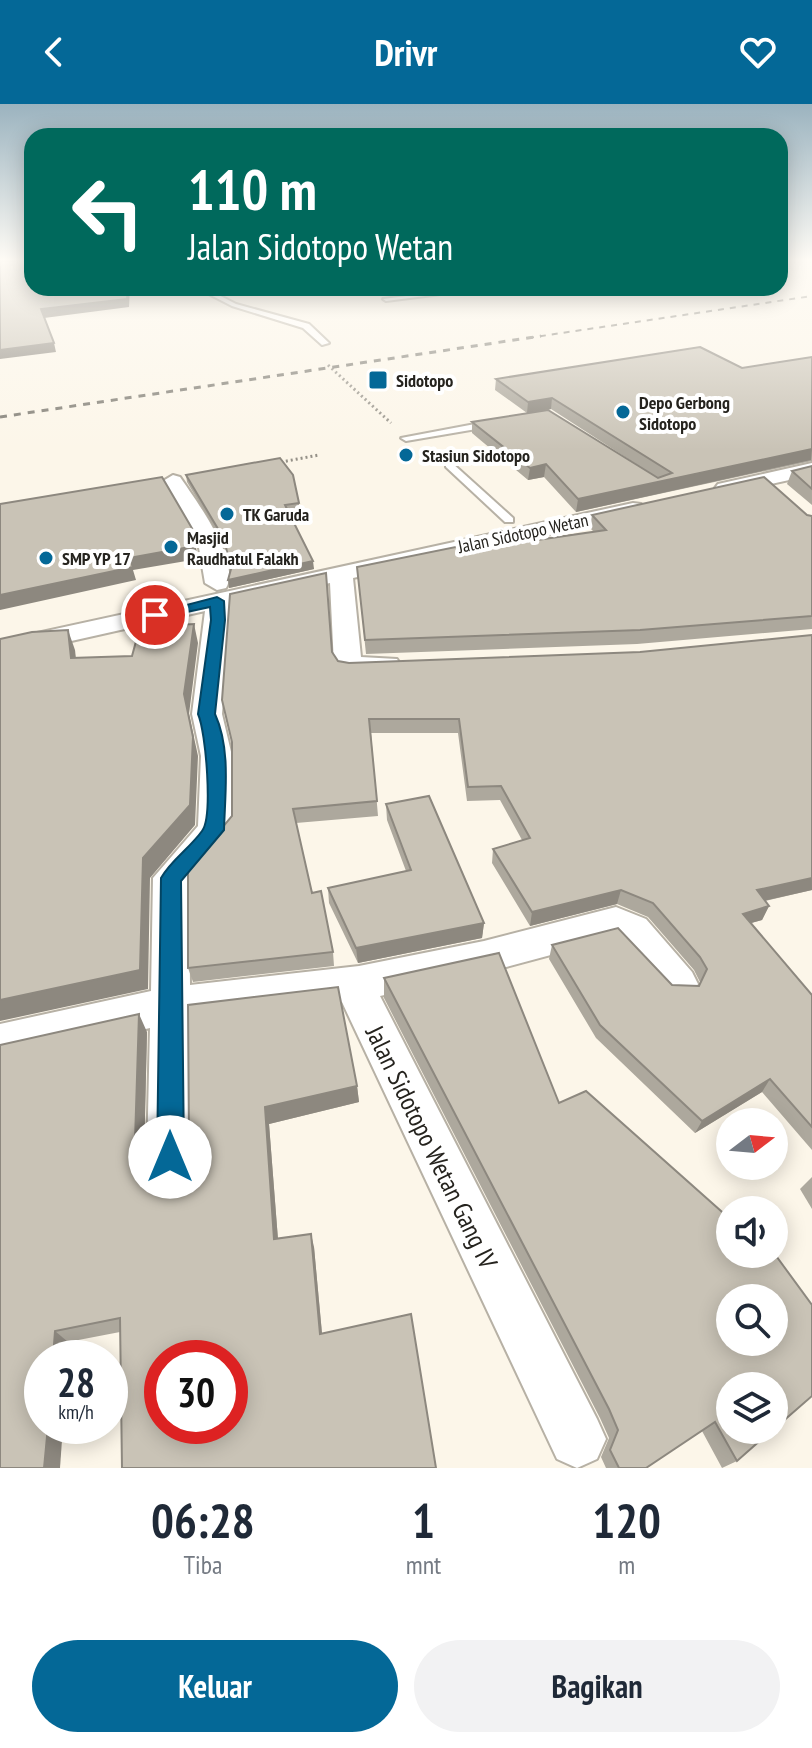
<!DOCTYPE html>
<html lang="id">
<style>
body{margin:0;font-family:"PT Sans Narrow",sans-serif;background:#f2f2f3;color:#1f2937;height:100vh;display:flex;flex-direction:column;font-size:30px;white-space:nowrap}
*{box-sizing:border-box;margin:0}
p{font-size:26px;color:#747a83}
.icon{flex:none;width:44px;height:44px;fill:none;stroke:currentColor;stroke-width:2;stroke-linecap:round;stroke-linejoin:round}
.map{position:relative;height:1364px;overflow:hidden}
.sheet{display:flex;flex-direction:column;background:#fff;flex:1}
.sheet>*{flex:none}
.top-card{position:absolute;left:24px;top:24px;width:764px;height:168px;border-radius:24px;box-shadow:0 4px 20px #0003;background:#00695c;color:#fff;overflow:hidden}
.needle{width:52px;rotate:74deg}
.fabs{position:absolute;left:716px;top:1004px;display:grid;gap:16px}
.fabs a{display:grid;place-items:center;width:72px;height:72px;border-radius:50%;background:#fff;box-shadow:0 4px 20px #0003;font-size:40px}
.speed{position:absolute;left:24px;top:1236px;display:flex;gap:16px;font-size:40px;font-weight:700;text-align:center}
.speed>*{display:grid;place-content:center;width:104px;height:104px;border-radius:50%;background:#fff;box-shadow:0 4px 20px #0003;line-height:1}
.speed small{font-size:20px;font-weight:400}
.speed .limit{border:12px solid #d22;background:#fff;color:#111}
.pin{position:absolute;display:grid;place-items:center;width:68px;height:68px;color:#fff;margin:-34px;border:4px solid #fff;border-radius:50%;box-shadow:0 2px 8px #0007}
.me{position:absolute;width:88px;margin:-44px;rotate:0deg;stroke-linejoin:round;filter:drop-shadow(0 0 6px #0008)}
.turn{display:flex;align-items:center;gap:28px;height:168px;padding:0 32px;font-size:36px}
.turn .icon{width:104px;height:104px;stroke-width:2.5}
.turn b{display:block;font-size:56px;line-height:68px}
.eta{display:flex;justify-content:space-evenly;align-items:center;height:136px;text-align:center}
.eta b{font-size:48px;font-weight:700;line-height:56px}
.cta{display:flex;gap:16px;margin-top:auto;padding:16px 32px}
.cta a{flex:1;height:92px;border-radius:48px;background:#046897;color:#fff;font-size:32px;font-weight:700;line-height:92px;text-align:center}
.cta a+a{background:#f2f2f3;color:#1f2937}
header{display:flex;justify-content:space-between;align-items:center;height:104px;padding:0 32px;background:#046897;color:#fff;font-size:36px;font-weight:700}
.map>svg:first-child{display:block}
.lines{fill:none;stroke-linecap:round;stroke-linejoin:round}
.lane-casing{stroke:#b7b1a5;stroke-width:4}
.street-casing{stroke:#b7b1a5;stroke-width:4}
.path{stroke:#959188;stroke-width:3;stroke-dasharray:2 3;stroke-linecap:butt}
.lane{fill:#fff;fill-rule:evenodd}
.street{fill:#fff;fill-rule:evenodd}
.rail-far1{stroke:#7e7b72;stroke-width:2;stroke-dasharray:6 6;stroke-linecap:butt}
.rail{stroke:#7e7b72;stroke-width:3;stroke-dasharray:7 7;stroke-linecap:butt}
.wall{fill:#ada89d;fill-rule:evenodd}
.shaded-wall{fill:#8d887f}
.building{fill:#c9c3b6;stroke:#8d887f;stroke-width:2;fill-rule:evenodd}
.route{fill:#046897;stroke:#034462;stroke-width:2}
.poi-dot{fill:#046897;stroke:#fff;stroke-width:3}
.labels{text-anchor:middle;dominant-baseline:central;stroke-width:8;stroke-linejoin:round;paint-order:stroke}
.far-poi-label{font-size:18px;font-weight:bold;fill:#25231e;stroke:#fff;text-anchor:start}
.far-street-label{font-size:18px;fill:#25231e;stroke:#fff}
.near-street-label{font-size:26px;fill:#25231e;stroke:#fff}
</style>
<header><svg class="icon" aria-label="back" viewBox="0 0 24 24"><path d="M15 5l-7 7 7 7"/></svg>Drivr<svg class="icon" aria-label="heart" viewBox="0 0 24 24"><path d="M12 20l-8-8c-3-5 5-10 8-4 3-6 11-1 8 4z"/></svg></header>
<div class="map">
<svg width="812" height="1364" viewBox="0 0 812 1364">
<rect width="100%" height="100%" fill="#fcf6e9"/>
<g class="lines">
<!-- lane casing -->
<g class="lane-casing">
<g id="lane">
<path d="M197,184H205L236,200L309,220L329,239L322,241L303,224L232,202Z"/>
<path d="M468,184H488L386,197L383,195Z"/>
<path d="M491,317L495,320L494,322L406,337L401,334Z"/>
<path d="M446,359H452L513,414V418H505L446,363Z"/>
</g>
</g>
<!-- street casing -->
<g class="street-casing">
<g id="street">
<path d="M812,359V371L725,390L715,384L718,380Z"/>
<path d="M173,371L180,373C195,395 242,458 226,484L217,486L205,479L198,438L163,377Z"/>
<path d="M633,399L641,400L644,405L641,410L353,474L361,553L397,555L401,561L397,567H338L334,561L330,479L230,502L222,610L232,652V726L189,778L190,881L359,862L484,837L616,803L646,815L692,868L698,880L692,892C651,907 644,849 614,834L484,869L380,892L597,1315L606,1335L597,1355L577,1364L557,1355L342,898L191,917L193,1053L186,1069L170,1076L154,1069L147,1053L150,924L0,958V920L151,887L153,774L198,722L201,652L192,610L205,507L0,553V537Z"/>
</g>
</g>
<!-- path -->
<g class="path">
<path d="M328,261L391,319"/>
<path d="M276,359L319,351"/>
</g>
<!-- lane -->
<use href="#lane" class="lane"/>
<!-- street -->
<use href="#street" class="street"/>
<!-- rail-far1 -->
<path class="rail-far1" d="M528,234L812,192"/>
<!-- rail -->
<path class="rail" d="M0,313L541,232"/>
</g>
<!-- wall -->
<g class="wall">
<path d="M812,253V357L576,408L544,373L528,376L472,329V318L527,309L495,286L496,275L742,264ZM551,305L653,371L548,306Z"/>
<path d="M812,362V401L787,380L792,367Z"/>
<path d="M186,371L299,399V407L288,408L314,465L229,484L231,466L225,442L187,378Z"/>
<path d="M592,411H807L812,412V527V525L637,540L366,550L357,463L594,428L590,424Z"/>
<path d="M812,531V786L765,797L769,802L762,816L751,819L812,891V1046L762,988L695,1029L596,934L549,855L552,841L672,881L699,882L700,878L694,866L648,813L617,800L530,822L492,759L493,745L522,736L500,696L467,697L458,629H371L378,712L296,719L312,789L333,848L334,862L193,878L188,864L232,712L332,549L338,557L349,559L640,548Z"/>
<path d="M386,700L484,819L482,834L358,859L329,799L328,784L406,767L387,716Z"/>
<path d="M384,874L559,999L737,1357L722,1364L702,1327L646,1364H606L601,1353L609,1334L600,1314L384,894Z"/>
<path d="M147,928L144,1053L146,1057L163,1063L357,982L359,998L269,1020L278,1135L314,1143L322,1229L436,1364L120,1228L68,1238L67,1254H42L0,1364Z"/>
<path d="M812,1073V1105L800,1085Z"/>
</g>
<!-- shaded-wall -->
<g class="shaded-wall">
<path d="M130,184L129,203L44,214L41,205Z"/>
<path d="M54,239L56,248L0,255V246Z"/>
<path d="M552,294L551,305L527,309L528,298Z"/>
<path d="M812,345L811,356L576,408L578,395Z"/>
<path d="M546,360L544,373L528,376L530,364Z"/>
<path d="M193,426L198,455L133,466L136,476L0,506V491L129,454Z"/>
<path d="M313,457L314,465L229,484L228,476Z"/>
<path d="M194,520L198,539L189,610L198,652L195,721L150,774L148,885L0,917V896L143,754L184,590Z"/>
<path d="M68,526L75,546L78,573L71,554Z"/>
<path d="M812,774V786L750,800L757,786Z"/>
<path d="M621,786L617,800L530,822L532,808Z"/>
<path d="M769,802L762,816L737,823L743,810Z"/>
<path d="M484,819L482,834L358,859L356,844Z"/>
<path d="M139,910L147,928L144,1053L153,1072L135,1037Z"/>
<path d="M770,975L762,988L695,1029L702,1017Z"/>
<path d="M357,982L359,998L269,1020L279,1149L274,1135L265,1003Z"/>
<path d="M311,1130L314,1143L323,1241L320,1230Z"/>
<path d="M55,1227L68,1238L67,1254H53Z"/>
<path d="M48,1322H63L60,1364H44Z"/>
</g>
<!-- building -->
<g class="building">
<path d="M17,156H32V184H128L127,195L41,205L54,239L0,246V157Z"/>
<path d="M700,243L742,264L812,253V345L578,395L546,360L530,364L472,318L548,306L658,374L672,369L552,294L528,298L496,275Z"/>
<path d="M280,354L293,371L299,399L285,401L313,457L228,476L231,465L224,435L186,371Z"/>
<path d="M812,362V385L792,367Z"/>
<path d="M162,373L193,426L195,442L129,454L133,463L0,491V400Z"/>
<path d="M764,373L807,411L812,412V512L640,526L365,536L357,463L495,435L502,441L606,426L592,411Z"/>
<path d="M326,469L332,548L338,557L349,559L640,548L812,531V774L757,786L769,802L743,810L812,891V1023L770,975L702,1017L600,921L552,841L618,824L672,881L699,882L707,865L700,853L653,799L621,786L532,808L493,745L530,734L501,682L468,683L459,615H369L377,697L293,705L312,789L321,787L333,848L188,864V765L232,712V638L222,596L230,490Z"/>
<path d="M194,520L184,590L193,633L190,701L143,754L140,866L0,896V535L32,528L68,526L71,554L132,552L140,523Z"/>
<path d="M429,692L484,819L356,844L328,784L411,766L386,700Z"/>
<path d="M499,849L559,999L586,987L730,1115V1150H774V1149L812,1201V1292L774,1325V1282H730V1326H772L737,1357L715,1318L646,1364H619L610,1346L618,1326L609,1305L384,874ZM730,1194H774V1238H730Z"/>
<path d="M338,883L357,982L265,1003L274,1135L311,1130L320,1230L411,1210L436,1364H122L120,1214L55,1227L53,1254H42V1322H48L44,1364H0V941L139,910L135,1037L144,1056L163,1063L181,1055L189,1037L188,901ZM162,1254H230V1322H162Z"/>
</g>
<!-- sky -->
<linearGradient id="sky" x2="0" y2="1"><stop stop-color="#9bb3bf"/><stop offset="0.45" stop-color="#fefbf5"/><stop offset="1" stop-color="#fefbf5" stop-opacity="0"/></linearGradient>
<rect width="812" height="346" fill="url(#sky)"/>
<!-- route -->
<path class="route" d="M217,493L224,497L225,516L215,610C231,645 225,689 224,726L181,777L184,1053L180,1062L170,1066L161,1062L157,1053L161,774C171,756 190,744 202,727C213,713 206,628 198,610L211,516L210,503L155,515L148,511Z"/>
<!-- markers -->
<g class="poi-dot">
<rect x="368" y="266" width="20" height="20" rx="4"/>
<circle cx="623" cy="308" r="8"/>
<circle cx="406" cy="351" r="8"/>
<circle cx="227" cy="410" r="8"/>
<circle cx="171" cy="443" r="8"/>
<circle cx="46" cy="454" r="8"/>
</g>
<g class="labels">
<!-- far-poi labels -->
<g class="far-poi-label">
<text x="396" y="276">Sidotopo</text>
<text x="639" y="298">Depo Gerbong<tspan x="639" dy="21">Sidotopo</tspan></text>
<text x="422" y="351">Stasiun Sidotopo</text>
<text x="243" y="410">TK Garuda</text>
<text x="187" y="433">Masjid<tspan x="187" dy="21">Raudhatul Falakh</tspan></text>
<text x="62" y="454">SMP YP 17</text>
</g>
<!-- far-street labels -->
<g class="far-street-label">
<text transform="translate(523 429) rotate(-12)">Jalan Sidotopo Wetan</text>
</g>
<!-- near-street labels -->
<g class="near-street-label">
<text transform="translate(432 1043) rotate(64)">Jalan Sidotopo Wetan Gang IV</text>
</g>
</g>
</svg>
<div class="fabs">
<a><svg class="needle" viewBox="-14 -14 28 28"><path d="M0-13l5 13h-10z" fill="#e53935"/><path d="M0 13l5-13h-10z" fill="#747a83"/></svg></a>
<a><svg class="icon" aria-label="sound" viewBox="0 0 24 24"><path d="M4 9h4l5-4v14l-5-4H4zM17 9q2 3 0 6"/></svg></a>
<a><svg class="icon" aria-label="search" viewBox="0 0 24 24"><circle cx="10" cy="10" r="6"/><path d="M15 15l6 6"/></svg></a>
<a><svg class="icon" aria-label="layers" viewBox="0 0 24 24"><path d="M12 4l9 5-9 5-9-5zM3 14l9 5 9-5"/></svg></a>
</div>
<div class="speed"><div>28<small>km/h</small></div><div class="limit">30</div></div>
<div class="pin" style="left:155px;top:511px;background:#d93025"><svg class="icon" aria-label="arrive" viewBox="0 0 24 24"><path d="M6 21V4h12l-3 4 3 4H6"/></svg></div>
<svg class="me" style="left:170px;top:1053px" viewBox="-20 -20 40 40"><circle r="19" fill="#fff"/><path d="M0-13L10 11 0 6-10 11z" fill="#046897"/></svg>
<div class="top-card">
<div class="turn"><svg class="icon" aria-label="left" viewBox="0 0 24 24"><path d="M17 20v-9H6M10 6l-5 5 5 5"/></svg><div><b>110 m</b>Jalan Sidotopo Wetan</div></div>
</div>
</div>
<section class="sheet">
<div class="eta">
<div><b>06:28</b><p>Tiba</p></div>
<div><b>1</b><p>mnt</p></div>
<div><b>120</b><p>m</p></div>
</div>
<div class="cta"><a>Keluar</a><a>Bagikan</a></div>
</section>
